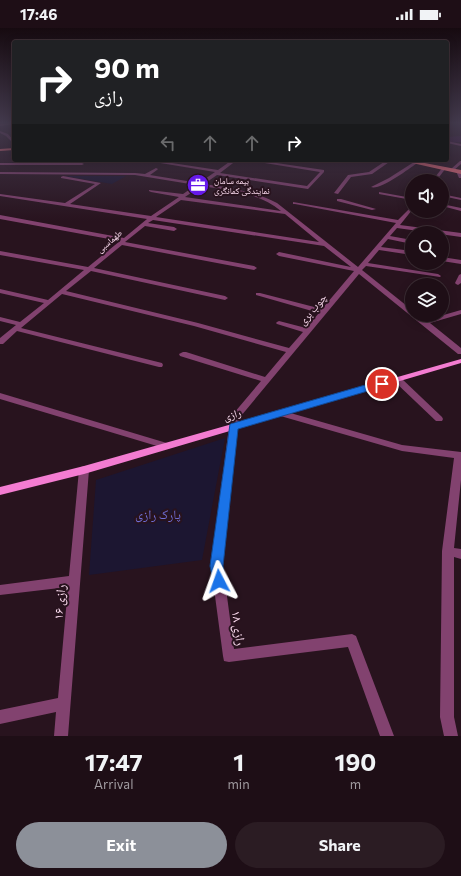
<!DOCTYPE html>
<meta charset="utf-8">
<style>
body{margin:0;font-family:Commissioner,"Noto Naskh Arabic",sans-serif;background:#2b1c23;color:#f1f3f6;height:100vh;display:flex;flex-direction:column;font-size:15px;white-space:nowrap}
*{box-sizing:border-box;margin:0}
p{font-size:13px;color:#a19ca1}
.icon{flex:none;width:22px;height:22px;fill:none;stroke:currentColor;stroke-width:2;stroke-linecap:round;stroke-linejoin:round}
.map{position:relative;height:708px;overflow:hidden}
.panel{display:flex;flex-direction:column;background:#1e0e16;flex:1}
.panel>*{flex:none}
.top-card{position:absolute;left:12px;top:12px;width:437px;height:122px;border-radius:4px;box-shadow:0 2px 10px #0003,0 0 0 1px #3c2e35;background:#202124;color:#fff;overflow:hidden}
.fabs{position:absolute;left:405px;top:146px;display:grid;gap:8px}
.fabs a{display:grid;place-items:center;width:44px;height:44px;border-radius:50%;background:#1e0e16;box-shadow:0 2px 10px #0003,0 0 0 1px #3c2e35;font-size:20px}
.pin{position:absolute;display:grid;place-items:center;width:34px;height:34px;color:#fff;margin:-17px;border:2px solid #fff;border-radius:50%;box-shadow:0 1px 4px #0007}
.me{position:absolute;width:44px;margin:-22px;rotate:356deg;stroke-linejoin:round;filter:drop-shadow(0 0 3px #0008)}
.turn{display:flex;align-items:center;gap:14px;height:84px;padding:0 16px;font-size:18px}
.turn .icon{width:52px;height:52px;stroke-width:2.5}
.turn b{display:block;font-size:28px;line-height:34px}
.lanes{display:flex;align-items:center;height:38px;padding:0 16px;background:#0003;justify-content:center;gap:20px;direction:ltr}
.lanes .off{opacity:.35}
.eta{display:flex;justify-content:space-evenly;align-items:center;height:68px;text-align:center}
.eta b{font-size:24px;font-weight:700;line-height:28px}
.cta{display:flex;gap:8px;margin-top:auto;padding:8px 16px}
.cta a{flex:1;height:46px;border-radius:24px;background:#8c9099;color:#fff;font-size:16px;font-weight:700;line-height:46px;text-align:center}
.cta a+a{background:#2b1c23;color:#f1f3f6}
.status{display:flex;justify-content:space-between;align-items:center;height:28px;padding:0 20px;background:#1e0e16;direction:ltr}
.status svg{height:11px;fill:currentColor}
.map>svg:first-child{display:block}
.green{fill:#1c1631}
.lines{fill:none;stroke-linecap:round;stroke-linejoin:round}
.river{fill:#3e1043;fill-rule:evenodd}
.minor{fill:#82426f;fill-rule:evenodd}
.secondary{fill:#f37cd1;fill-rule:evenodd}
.primary{fill:#f26e7c;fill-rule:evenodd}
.route{fill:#1a73e8;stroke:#114b97}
.labels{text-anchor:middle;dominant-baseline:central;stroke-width:4;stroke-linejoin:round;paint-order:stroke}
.far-poi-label{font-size:9px;fill:#fcdcf0;stroke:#28131e;text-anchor:start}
.far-street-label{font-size:9px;fill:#fcdcf0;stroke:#28131e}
.street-label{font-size:11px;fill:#fcdcf0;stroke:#28131e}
.near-park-label{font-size:13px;fill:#6f6ed6;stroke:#28131e}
.near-street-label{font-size:13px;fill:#fcdcf0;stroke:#28131e}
</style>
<div class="status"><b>17:46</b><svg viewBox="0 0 49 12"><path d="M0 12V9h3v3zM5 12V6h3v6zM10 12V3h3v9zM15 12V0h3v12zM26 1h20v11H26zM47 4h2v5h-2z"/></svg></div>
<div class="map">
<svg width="461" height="708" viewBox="0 0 461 708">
<rect width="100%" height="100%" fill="#28131e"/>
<!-- green -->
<g class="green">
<path d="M64,148H126L112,156Z"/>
<path d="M225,410L202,532L89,547L96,452Z"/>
</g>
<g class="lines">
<!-- river -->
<path class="river" d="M461,108V114L447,115V109Z"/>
<!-- minor -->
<g class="minor">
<path d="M14,94V96L0,98V96Z"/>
<path d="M0,103L8,106L14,113V116L6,108L0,105Z"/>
<path d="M447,113L461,116V118L447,115Z"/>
<path d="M142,132H152L218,142L232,132H237L220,145L307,158L320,144L246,132H256L324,142V144L308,161L217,147L204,156C230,160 254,163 277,175L358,239L396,195L295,176H293V174L398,192L412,178V182L400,197L461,205V209L397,200L390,208L412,212V216L388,211L381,219L412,223V227L379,222L368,235L438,246L441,248L440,249L366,238L362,242L412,282V287H419L426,292L461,282V286L430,295L461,320V326H458L359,246L241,388L237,399L223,538L234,621L352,606L356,608L394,708H380L348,619L229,634L224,633L223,628L211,538L229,399L234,385L261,353L180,328L179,326L183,324H186L265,349L286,324L194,298L62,266L21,300L162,335L163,337L162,339H159L17,303L3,316H0V310L16,297L0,293V289L20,294L44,275L0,265V261L48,272L84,242L0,227V223L88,239L120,213L0,191V187L124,210L147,191L0,168V166L65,175L95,156L61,150V149L63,148L101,155L70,176L151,188L179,169L151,164L149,163V162L183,166L196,157L135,147L0,146V144L135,145L145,146L156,140L158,141L157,142L150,147L199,155L215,144ZM201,158C229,162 258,164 281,183L185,169ZM181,172L285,186L319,214L156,189ZM153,192L324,218L351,239L279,224L276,226L279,228L354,243L322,281L260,265H256V267L319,285L306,300L279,293L277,294L276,295L277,296L303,304L289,320L198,295L66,263L91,243L225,272L228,270L225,268L94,240L122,217L254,242L257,240L254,238L125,214L145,198L174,203L177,201L174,199L148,195Z"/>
<path d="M387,132H392L372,146L351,149L338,166L334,165L348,147L369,144Z"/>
<path d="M460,133H461V136L453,143H451V141Z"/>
<path d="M414,134L417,135C409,141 379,163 371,159L389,150Z"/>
<path d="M0,135H82L84,136L82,137H0Z"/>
<path d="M443,139L446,140L436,153H432Z"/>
<path d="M458,142L461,145V150H459L456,143Z"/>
<path d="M379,164L412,170V172L379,166Z"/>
<path d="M442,166L461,170V172L442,168Z"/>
<path d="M337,171H341L376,181L372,182L337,173Z"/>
<path d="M442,176L461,180V183L442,178Z"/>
<path d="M442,229L461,232V236L442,233Z"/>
<path d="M461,246V255L458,257L456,256L455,255L459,247Z"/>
<path d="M394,349H400L442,389L443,391L442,393H436L394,353L393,351Z"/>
<path d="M0,365L170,416L172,418L170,420L167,421L0,371Z"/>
<path d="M280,382L402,417L461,424V452L454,520L461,521V531L454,529V689L458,708H444L440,689L442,523L454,430L402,423L277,387L276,385L277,383Z"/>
<path d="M84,438L87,439L89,442L68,708H54L56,684L0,696V682L58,670L68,559L0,567V557L69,548L79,442L81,439Z"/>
</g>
<!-- secondary -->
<path class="secondary" d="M461,331V335L84,446L0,467V459L84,438Z"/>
<!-- primary -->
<g class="primary">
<path d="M14,120V122L0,123V121Z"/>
<path d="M399,132H409L461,142V146Z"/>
</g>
</g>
<!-- sky -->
<linearGradient id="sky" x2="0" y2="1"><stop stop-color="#160a10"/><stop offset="0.49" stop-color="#42394c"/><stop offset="1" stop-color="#42394c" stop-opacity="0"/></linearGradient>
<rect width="461" height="193" fill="url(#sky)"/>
<!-- route -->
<path class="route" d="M379,353H382L387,356L385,358L238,401L223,538L225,553L223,557L219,559L214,557L210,538L230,396Z"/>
<!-- icons -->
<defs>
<g id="office-disc" transform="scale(1.15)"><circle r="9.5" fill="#661aea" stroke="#28131e"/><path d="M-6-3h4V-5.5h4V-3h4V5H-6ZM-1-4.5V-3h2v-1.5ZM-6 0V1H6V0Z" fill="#fff"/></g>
</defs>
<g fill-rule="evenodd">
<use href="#office-disc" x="198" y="157"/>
</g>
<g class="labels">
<!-- far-poi labels -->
<g class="far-poi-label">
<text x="214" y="152">بیمه سامان<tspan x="214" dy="10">نمایندگی کمانگری</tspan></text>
</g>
<!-- far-street labels -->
<g class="far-street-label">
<text transform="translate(109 213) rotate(-40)">طهماسبی</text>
</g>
<!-- street labels -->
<g class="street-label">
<text transform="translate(312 281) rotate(-50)">چوب بری</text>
<text transform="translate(232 386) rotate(-16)">رازی</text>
</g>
<!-- near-park labels -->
<g class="near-park-label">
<text x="158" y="486">پارک رازی</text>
</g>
<!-- near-street labels -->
<g class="near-street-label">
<text transform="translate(59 574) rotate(-85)">رازی ۱۶</text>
<text transform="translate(239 600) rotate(82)">رازی ۱۸</text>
</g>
</g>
</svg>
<div class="fabs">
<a><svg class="icon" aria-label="sound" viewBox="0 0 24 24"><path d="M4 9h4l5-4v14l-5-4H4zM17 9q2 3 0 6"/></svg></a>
<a><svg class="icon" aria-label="search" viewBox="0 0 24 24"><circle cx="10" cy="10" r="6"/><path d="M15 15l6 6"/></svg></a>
<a><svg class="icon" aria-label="layers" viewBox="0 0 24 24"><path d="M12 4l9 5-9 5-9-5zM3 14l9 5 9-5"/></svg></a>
</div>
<div class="pin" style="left:382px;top:356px;background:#d93025"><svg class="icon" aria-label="arrive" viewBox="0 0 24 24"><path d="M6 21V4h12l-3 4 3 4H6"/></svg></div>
<svg class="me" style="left:219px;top:553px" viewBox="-20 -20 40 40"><path d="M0-17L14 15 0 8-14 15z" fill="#1a73e8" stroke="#fff" stroke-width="4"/></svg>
<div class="top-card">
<div class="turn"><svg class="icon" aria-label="right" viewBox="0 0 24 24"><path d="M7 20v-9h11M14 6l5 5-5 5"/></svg><div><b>90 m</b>رازی</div></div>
<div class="lanes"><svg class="icon off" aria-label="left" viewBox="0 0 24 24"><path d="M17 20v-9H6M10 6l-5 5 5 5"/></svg><svg class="icon off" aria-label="ahead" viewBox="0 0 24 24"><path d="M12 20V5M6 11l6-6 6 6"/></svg><svg class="icon off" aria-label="ahead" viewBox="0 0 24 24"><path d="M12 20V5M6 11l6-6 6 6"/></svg><svg class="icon" aria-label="right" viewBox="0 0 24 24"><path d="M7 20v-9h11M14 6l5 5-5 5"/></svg></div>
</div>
</div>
<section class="panel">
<div class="eta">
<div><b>17:47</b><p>Arrival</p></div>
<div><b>1</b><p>min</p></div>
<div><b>190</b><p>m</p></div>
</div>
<div class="cta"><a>Exit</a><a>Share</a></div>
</section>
